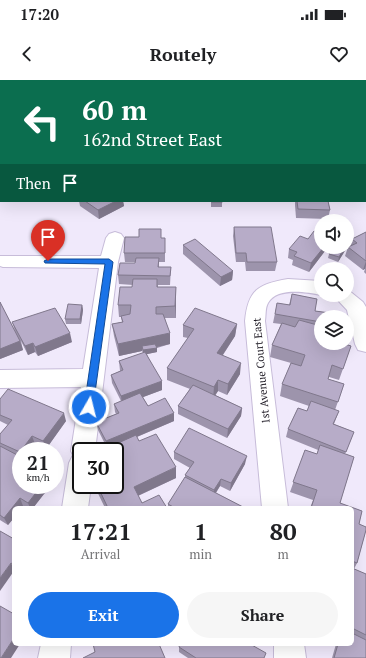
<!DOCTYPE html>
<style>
body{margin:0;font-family:"PT Serif",serif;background:#f6f6f6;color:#202124;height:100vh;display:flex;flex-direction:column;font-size:15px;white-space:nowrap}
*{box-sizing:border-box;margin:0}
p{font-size:13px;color:#757577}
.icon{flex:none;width:22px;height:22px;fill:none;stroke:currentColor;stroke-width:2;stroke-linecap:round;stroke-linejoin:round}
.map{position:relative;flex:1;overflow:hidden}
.details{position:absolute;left:12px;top:426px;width:342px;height:140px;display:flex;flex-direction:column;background:#fff;border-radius:6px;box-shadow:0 4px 16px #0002}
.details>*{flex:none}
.top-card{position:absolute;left:0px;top:0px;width:366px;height:122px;box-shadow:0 4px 16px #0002;background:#0b6e4f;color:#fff;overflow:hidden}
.fabs{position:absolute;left:314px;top:134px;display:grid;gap:8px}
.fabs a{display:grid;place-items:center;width:40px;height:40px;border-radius:50%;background:#fff;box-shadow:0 4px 16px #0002;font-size:20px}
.speed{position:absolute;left:12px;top:362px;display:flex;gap:8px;font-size:20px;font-weight:700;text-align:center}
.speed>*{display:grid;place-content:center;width:52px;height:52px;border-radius:50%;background:#fff;box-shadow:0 4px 16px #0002;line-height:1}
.speed small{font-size:10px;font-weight:400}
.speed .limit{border:2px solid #111;border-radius:6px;background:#fff;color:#111}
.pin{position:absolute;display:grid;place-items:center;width:34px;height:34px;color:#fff;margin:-41px -17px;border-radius:50% 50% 50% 0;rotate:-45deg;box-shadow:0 0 4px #0007}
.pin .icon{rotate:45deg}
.me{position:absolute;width:44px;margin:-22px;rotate:8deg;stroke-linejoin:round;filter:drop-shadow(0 0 3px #0008)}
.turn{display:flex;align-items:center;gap:14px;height:84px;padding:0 16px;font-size:18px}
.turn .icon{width:52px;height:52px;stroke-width:2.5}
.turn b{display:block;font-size:28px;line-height:34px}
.then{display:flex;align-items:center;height:38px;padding:0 16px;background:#0003;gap:8px;font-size:15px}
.eta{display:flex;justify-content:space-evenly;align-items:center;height:68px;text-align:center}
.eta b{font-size:24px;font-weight:700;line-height:28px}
.action{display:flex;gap:8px;margin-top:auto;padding:8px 16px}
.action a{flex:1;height:46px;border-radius:24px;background:#1a73e8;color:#fff;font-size:16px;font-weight:700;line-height:46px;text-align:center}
.action a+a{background:#f6f6f6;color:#202124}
.status{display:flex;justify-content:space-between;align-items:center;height:28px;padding:0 20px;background:#fff;direction:ltr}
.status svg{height:11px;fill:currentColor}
header{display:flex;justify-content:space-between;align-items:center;height:52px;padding:0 16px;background:#fff;font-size:18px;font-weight:700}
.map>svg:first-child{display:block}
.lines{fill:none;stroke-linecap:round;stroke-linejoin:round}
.minor-casing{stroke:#c7bcd9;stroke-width:2}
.minor{fill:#fff;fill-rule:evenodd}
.wall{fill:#9d94ac}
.shaded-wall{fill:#80788c}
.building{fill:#b7acc8;stroke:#80788c}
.route{fill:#1a73e8;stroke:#114b97}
.labels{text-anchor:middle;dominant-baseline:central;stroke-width:4;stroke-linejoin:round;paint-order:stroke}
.street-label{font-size:11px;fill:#201c26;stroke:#fff}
</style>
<div class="status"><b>17:20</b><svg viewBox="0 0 49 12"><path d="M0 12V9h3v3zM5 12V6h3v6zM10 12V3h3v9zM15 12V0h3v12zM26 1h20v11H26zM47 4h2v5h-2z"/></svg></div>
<header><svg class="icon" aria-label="back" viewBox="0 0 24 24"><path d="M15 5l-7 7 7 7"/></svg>Routely<svg class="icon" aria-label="heart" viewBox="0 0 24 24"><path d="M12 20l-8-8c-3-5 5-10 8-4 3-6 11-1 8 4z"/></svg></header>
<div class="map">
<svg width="366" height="578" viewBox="0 0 366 578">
<rect width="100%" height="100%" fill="#f0e9fb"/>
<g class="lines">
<!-- minor casing -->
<g class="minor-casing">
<g id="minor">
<rect x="250" y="0" width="12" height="1"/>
<rect x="365" y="41" width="1" height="9"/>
<rect x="0" y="85" width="1" height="10"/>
<rect x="365" y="92" width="1" height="10"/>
<path d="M115,152L121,154L124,158L118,182L95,371H81V405H91L88,428H62L69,383L73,375L71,371L81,307L0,308V290L83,289L99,188L3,187L0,186V176H101L106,158L109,154Z"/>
<path d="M288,199L321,201V215C306,212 277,207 268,223C265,228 266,235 265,241L288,428H262L245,241C248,210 258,204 288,199Z"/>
<path d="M347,209L363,222L366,227V272L358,270L355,264L347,230L333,215H347Z"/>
<path d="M41,564H71L70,578H38Z"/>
<path d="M274,564H304L306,578H274Z"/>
</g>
</g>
<!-- minor -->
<use href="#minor" class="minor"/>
</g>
<!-- wall -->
<g class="wall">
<path d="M14,0H37L36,1H15Z"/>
<rect x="0" y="23" width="1" height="19"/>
<rect x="0" y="50" width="1" height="23"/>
<path d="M79,121H123L124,126L99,139L80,126Z"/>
<rect x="211" y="121" width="11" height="6"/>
<path d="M295,121H328L330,130L328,139L296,138L295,125Z"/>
<path d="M234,147L277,182L275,191H246L245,182H236L233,156Z"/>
<path d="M366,152V194L364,192L365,189L363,190L345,176L348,167L350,166L352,159Z"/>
<path d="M161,158H165V182H159V187H171L170,205H158V207H176V238H165L170,264L157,268V272L147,274L162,310L143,317L148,326L174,341L137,357L139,361L176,398L138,416L142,423L167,428H105L94,405H115V371H107V368L98,350L96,342L116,334L115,332L114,324L121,321L112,303L111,295L120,291L119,281L143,273L142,271L119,276L114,256L112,244L122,242L121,237H119L118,225L132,207L133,205L119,204L118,195L135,183V182H125L124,173Z"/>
<path d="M183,165L233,191L232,200L220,206L183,174Z"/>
<path d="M321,167H328L309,192L292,185L293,180L288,178L289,169Z"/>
<path d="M346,169L338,182L328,178L329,174Z"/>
<path d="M292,214L317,219L315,231L338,234L337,237H321V263H342L351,266L339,300L329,297L328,299L344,304L335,330L339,331L334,344L354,352L345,374L354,377L340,423L362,431L359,444L366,447V450L357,483L354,489L366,494V578H332L336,564H352V428H310L313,420L290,412L305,370L317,374L318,370L286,357L288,349L298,328L307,331L309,326L280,316L282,304L291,283L270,277L272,265L281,244L273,243L277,223L289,225Z"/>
<path d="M0,222L15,251L12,242L72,262L38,276L35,272L28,275L21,261L23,270L0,279Z"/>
<path d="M82,225L83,230L81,244H66L65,239Z"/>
<path d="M237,244L235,256L223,275L240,294L227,315L218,311L215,315L242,328L241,336L227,358L178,334V326L190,309L167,300V288L188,258L183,257V245Z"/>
<path d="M0,319L66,341L46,369L35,364L21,371V405H51L33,428H27L23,426L8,445L0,440V354L8,345L0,341Z"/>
<path d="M174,372L245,384L230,411L220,406L216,413L245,428H168V424L185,398V395L190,388L174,379Z"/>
<path d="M179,567L264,578H188L179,572Z"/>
</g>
<!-- shaded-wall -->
<g class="shaded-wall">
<path d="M116,121H123L124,126L99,139L98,130Z"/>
<path d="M324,167H328L309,192L311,183Z"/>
<path d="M345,167H346V169L338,182L339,177Z"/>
<path d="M366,181V185L365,189L363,190Z"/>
<path d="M233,191L232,200L220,206L221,197Z"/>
<path d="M176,207V238L175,226Z"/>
<path d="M82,225L83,230L81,244L80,239Z"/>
<path d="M237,244L235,256L216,285L217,273Z"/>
<path d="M70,253L72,262L38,276L35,267Z"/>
<path d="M170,253V264L148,269L157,268V272L143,275V270L142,266V271L119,276L118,264Z"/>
<path d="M20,261L23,270L0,279V269Z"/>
<path d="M33,263L35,272L28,275L25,266Z"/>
<path d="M241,283L240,294L227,315L228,304Z"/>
<path d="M218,300V311L213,319L214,307Z"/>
<path d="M162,301V310L122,325L121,316Z"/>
<path d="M242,328L241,336L227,358L228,349Z"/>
<path d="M64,333L66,341L46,369L43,361Z"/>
<path d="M174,333V341L108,369L106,361Z"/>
<path d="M32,356L35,364L30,371H21V375L20,372Z"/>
<path d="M247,376L245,384L230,411L231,403Z"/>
<path d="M176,387V398L135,417L134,407Z"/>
<path d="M221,399L220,406L213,417L214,410Z"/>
<path d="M42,405H51L33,428H30L28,423Z"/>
<path d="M20,418L23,426L22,428H14V438L8,445L4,438Z"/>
<path d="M11,483L14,488V491L0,511V498Z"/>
<path d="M14,558V564H20L11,578H1Z"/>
</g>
<!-- building -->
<g class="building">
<rect x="0" y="27" width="1" height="6"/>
<rect x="0" y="50" width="1" height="15"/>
<path d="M85,121H116L98,130Z"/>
<rect x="212" y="121" width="10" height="1"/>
<path d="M297,121H328L330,130L298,129Z"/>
<path d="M234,147H271L277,182H247L246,173H236Z"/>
<path d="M139,149H161V158H165V173H124L125,157H139Z"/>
<path d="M314,151L321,153V167H324L311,183L294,176L297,172L289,169L300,156L308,159Z"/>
<path d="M366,152V181L348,167L357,163L352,159Z"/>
<path d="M195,159L233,191L221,197L183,165Z"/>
<path d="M334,167H345L339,177L329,174Z"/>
<path d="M136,178H159L158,187H171L170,196L118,195L120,183H135Z"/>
<path d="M133,199H157V207H176L175,226L156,227V234H163L170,253L118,264L112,244L123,242L121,236L130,234L131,225H118L120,207H132Z"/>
<path d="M292,214L317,219L315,231L338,234L337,237H321V242L275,234L277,223L290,225Z"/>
<path d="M0,222L20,261L0,269Z"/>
<path d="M68,224L82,225L80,239H65Z"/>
<path d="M55,228L70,253L35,267L33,263L25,266L12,242Z"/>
<path d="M195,228L237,244L217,273L241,283L228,304L218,300L214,307L167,288L194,249L183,245Z"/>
<path d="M299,240L321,246V263H342L351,266L343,289L332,285L328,299L344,304L338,322L282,304L291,283L301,286L305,275L272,265L282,243L295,247Z"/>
<path d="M155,264L157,268L143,270L142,266Z"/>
<path d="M145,272L162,301L121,316L111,295L123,290L119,281Z"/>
<path d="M193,305L242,328L228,349L178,326Z"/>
<path d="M8,309L64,333L43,361L32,356L20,372L0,363V354L12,340L0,335V319Z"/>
<path d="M140,313L148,326L165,318L174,333L106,361L96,342L119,333L114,324Z"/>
<path d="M311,321L339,331L333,344L354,352L346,372L288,349L298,328L307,331Z"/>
<path d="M189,348L247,376L231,403L221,399L214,410L185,395L194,382L174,372Z"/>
<path d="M156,354L176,387L134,407L142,423L159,415L167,428H108L97,405H115V371H108L107,368L136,355L139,361Z"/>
<path d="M320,365L354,377L340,423L362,431L359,444L366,447V450L357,483L352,481V428H311L317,410L293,402L305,370L317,374Z"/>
<path d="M0,366L21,377V405H42L28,423L20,418L4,438L0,435Z"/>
<path d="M185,397L245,428H175L168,424Z"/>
<path d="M0,451L14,459V485L11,483L0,498Z"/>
<path d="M352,488L366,494V555L352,548Z"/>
<path d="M0,526L14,534V558L1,578H0Z"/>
<path d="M352,553L366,560V578H334L338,564H352Z"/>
<path d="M93,564H159L165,578H83L95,572Z"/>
<path d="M180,564H250L266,573L264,578H196L179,567Z"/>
</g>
<!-- route -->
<path class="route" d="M48,179H109L113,182L93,327L92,330H85L84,327L105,184L45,183L44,181Z"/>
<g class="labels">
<!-- street labels -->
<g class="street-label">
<text transform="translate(261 291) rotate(-95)">1st Avenue Court East</text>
</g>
</g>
</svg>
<div class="fabs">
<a><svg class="icon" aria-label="sound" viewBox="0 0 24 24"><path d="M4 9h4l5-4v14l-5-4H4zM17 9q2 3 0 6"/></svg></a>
<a><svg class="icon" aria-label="search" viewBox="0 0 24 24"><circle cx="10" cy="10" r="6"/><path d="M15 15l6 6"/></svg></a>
<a><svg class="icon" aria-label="layers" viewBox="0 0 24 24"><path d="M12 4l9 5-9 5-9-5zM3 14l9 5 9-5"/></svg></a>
</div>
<div class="speed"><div>21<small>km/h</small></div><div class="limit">30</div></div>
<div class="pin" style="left:48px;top:181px;background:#d93025"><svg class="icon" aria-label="arrive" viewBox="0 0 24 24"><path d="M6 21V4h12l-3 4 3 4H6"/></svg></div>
<svg class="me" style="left:89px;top:327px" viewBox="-20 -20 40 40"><circle r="17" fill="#1a73e8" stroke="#fff" stroke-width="3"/><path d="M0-11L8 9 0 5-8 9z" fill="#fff"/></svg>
<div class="top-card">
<div class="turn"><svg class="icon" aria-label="left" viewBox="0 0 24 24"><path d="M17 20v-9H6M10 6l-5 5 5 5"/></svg><div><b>60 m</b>162nd Street East</div></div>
<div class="then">Then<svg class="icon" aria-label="arrive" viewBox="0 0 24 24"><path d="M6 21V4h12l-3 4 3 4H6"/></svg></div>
</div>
<section class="details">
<div class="eta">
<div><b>17:21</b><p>Arrival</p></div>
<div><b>1</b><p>min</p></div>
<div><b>80</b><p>m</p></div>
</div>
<div class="action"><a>Exit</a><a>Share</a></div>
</section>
</div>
